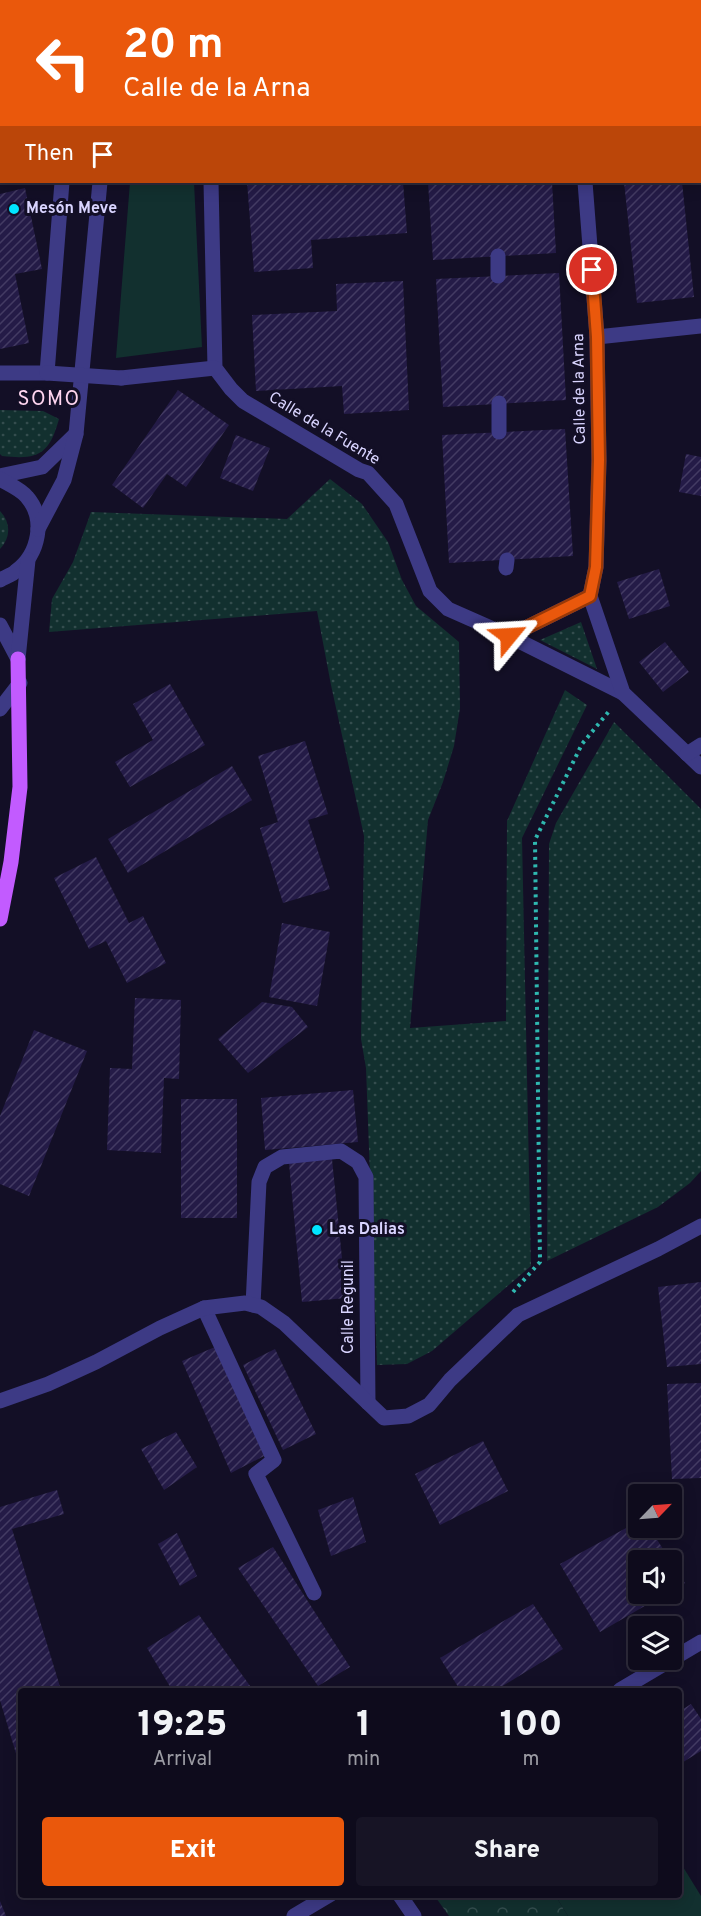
<!DOCTYPE html>
<meta charset="utf-8">
<style>
body{margin:0;font-family:Overpass,sans-serif;background:#171425;color:#f1f3f6;height:100vh;display:flex;flex-direction:column;font-size:22px;white-space:nowrap}
*{box-sizing:border-box;margin:0}
p{font-size:20px;color:#9b9ba3}
.icon{flex:none;width:33px;height:33px;fill:none;stroke:currentColor;stroke-width:2;stroke-linecap:round;stroke-linejoin:round}
.map{position:relative;flex:1;overflow:hidden}
.drawer{position:absolute;left:18px;top:1688px;width:664px;height:210px;display:flex;flex-direction:column;background:#0e0b1c;border-radius:6px;box-shadow:0 3px 15px #0003,0 0 0 2px #2e2b3b}
.drawer>*{flex:none}
.banner{position:absolute;left:0px;top:0px;width:702px;height:183px;box-shadow:0 3px 15px #0003,0 0 0 2px #2e2b3b;background:#ea580c;color:#fff;overflow:hidden}
.needle{width:39px;rotate:65deg}
.tools{position:absolute;left:628px;top:1484px;display:grid;gap:12px}
.tools a{display:grid;place-items:center;width:54px;height:54px;border-radius:6px;background:#0e0b1c;box-shadow:0 3px 15px #0003,0 0 0 2px #2e2b3b;font-size:30px}
.pin{position:absolute;display:grid;place-items:center;width:51px;height:51px;color:#fff;margin:-26px;border:3px solid #fff;border-radius:50%;box-shadow:0 2px 6px #0007}
.me{position:absolute;width:66px;margin:-33px;rotate:63deg;stroke-linejoin:round;filter:drop-shadow(0 0 4px #0008)}
.turn{display:flex;align-items:center;gap:21px;height:126px;padding:0 24px;font-size:27px}
.turn .icon{width:78px;height:78px;stroke-width:2.5}
.turn b{display:block;font-size:42px;line-height:51px}
.then{display:flex;align-items:center;height:57px;padding:0 24px;background:#0003;gap:12px;font-size:22px}
.eta{display:flex;justify-content:space-evenly;align-items:center;height:102px;text-align:center}
.eta b{font-size:36px;font-weight:800;line-height:42px}
.button{display:flex;gap:12px;margin-top:auto;padding:12px 24px}
.button a{flex:1;height:69px;border-radius:6px;background:#ea580c;color:#fff;font-size:24px;font-weight:800;line-height:69px;text-align:center}
.button a+a{background:#171425;color:#f1f3f6}
.map>svg:first-child{display:block}
.grass{fill:url(#grass-dots)}
.forest{fill:url(#forest-crowns)}
.garden{fill:#12302f}
.building{fill:url(#building-hatch)}
.lines{fill:none;stroke-linecap:round;stroke-linejoin:round}
.path{stroke:#2fb8b0;stroke-width:4;stroke-dasharray:3 4.5;stroke-linecap:butt}
.service{stroke:#3d3a85;stroke-width:15}
.minor{stroke:#3d3a85;stroke-width:15}
.primary{stroke:#c25bff;stroke-width:15}
.minor-bridge{stroke:#3d3a85;stroke-width:15}
.route-casing{stroke:#983908;stroke-width:15}
.route{stroke:#ea580c;stroke-width:10}
.poi-dot{fill:#00e5ff;stroke:#130f26;stroke-width:2}
.labels{text-anchor:middle;dominant-baseline:central;stroke-width:6;stroke-linejoin:round;paint-order:stroke}
.poi-label{font-size:16px;font-weight:bold;fill:#d9d4ff;stroke:#130f26;text-anchor:start}
.street-label{font-size:16px;fill:#d9d4ff;stroke:#130f26}
.quarter-label{font-size:20px;letter-spacing:1.5px;fill:#ffd6f0;stroke:#130f26}
</style>
<div class="map">
<svg width="701" height="1916" viewBox="0 0 701 1916">
<defs>
<pattern id="grass-dots" width="8" height="8" patternUnits="userSpaceOnUse" patternTransform="scale(1.5)"><rect width="8" height="8" fill="#12302f"/><path d="M2 2h.1M6 6h.1" fill="none" stroke="#344d4e" stroke-width="1.8" stroke-linecap="round"/></pattern>
<pattern id="forest-crowns" width="20" height="18" patternUnits="userSpaceOnUse" patternTransform="scale(1.5)"><rect width="20" height="18" fill="#12302f"/><path d="M2 6a3 3 0 1 1 6 0M12 15a3 3 0 1 1 6 0" fill="none" stroke="#344d4e"/></pattern>
<pattern id="building-hatch" width="6" height="6" patternUnits="userSpaceOnUse" patternTransform="scale(1.5)"><rect width="6" height="6" fill="#241b47"/><path d="M-1 1l2-2M0 6l6-6M5 7l2-2" fill="none" stroke="#433b63"/></pattern>
</defs>
<rect width="100%" height="100%" fill="#130f26"/>
<!-- grass -->
<g class="grass">
<path d="M0,410L43,411L59,419C49,455 38,460 2,456L0,454Z"/>
<path d="M330,479L362,504L388,542L402,580L416,606L459,642L460,708L454,746L443,782L428,820L410,1028L506,1021L507,821L565,690L587,705L522,838L531,1266L432,1351L407,1364L377,1365L366,1068L361,1039L364,836L331,685L317,611L49,632L52,599L73,562L91,512L287,519Z"/>
<path d="M0,511C11,523 11,537 0,549Z"/>
<path d="M581,622L597,669L540,640Z"/>
<path d="M614,722L701,809V1171L690,1183L658,1207L547,1261L549,844L556,823Z"/>
</g>
<!-- forest -->
<path class="forest" d="M434,1895H555L568,1916H449Z"/>
<!-- garden -->
<g class="garden">
<path d="M130,182H194L202,347L116,358Z"/>
<path d="M680,1862L701,1896V1916H568L555,1895L680,1894Z"/>
</g>
<!-- building -->
<g class="building">
<path d="M247,182H403L407,233L311,240L313,268L254,272Z"/>
<path d="M428,182H552L556,253L433,260Z"/>
<path d="M624,182H682L694,297L637,303Z"/>
<path d="M25,188L42,269L15,274L29,343L0,349V194Z"/>
<path d="M559,273L566,400L443,407L436,279Z"/>
<path d="M403,281L409,410L344,414L342,386L256,391L252,315L337,311L336,284Z"/>
<path d="M178,390L229,425L186,487L167,474L143,508L112,485Z"/>
<path d="M565,429L573,556L449,563L442,435Z"/>
<path d="M236,435L270,448L253,491L220,478Z"/>
<path d="M686,454L701,457V496L679,492Z"/>
<path d="M659,569L670,606L629,619L617,582Z"/>
<path d="M665,642L689,672L663,692L639,662Z"/>
<path d="M170,684L205,745L130,787L115,762L153,740L133,704Z"/>
<path d="M305,741L328,814L308,820L330,889L283,903L260,828L278,822L258,756Z"/>
<path d="M232,766L252,800L128,873L108,839Z"/>
<path d="M96,857L129,923L143,916L166,963L127,983L106,941L89,949L54,878Z"/>
<path d="M282,923L330,932L317,1006L269,997Z"/>
<path d="M135,998L181,1000L179,1079L164,1078L161,1153L107,1150L110,1068L132,1069Z"/>
<path d="M262,1002L292,1007L308,1027L248,1073L218,1039Z"/>
<path d="M34,1030L87,1051L29,1196L0,1184V1116Z"/>
<path d="M353,1090L358,1142L265,1150L261,1098Z"/>
<rect x="181" y="1099" width="56" height="119"/>
<path d="M332,1159L346,1298L302,1302L289,1163Z"/>
<path d="M701,1282V1364L667,1367L658,1287Z"/>
<path d="M215,1347L264,1456L231,1473L182,1361Z"/>
<path d="M275,1349L316,1434L283,1450L243,1365Z"/>
<path d="M701,1383V1478L672,1479L667,1384Z"/>
<path d="M176,1432L197,1467L164,1490L141,1449Z"/>
<path d="M483,1441L508,1491L440,1525L415,1474Z"/>
<path d="M57,1490L64,1514L12,1529L61,1690H21L20,1767L0,1700V1507Z"/>
<path d="M353,1497L366,1542L331,1556L318,1510Z"/>
<path d="M639,1521V1527H649L670,1560H639V1593H667L600,1632L560,1564Z"/>
<path d="M177,1533L197,1576L180,1586L158,1544Z"/>
<path d="M273,1547L350,1667L318,1686L238,1568Z"/>
<path d="M672,1563L685,1583L672,1590Z"/>
<path d="M533,1604L563,1649L496,1690H460L440,1658Z"/>
<path d="M199,1615L253,1690H172L147,1648Z"/>
<path d="M691,1704L701,1719V1751L680,1764V1711Z"/>
<path d="M0,1901L6,1916H0Z"/>
</g>
<g class="lines">
<!-- path -->
<path class="path" d="M513,1292L540,1262L535,840L582,744L610,710"/>
<!-- service -->
<g class="service">
<path d="M498,256V276"/>
<path d="M499,403V432"/>
<path d="M506,568L507,560"/>
<path d="M0,709L20,683"/>
</g>
<!-- minor -->
<g class="minor">
<path d="M108,0V2"/>
<path d="M135,0L136,2"/>
<path d="M546,0L547,2"/>
<path d="M259,2L262,0"/>
<path d="M211,182L215,368L231,389L243,401L359,470L368,473L396,504L430,591L448,609L509,636L623,693"/>
<path d="M585,182L597,337L599,461L596,567L590,596L623,693L701,767"/>
<path d="M597,337L701,326"/>
<path d="M0,373H47L62,182"/>
<path d="M121,378L215,368"/>
<path d="M0,476L42,467L76,434"/>
<path d="M0,479C8,484 21,489 27,497C46,519 39,554 16,571C12,575 5,577 0,580"/>
<path d="M38,529L64,480L76,434L100,182"/>
<path d="M0,625L18,659"/>
<path d="M509,636L590,596"/>
<path d="M18,659L28,560"/>
<path d="M687,754L701,745"/>
<path d="M253,1305L259,1182L265,1167L282,1157L341,1151L358,1162L366,1177L368,1403"/>
<path d="M204,1308L274,1460L256,1474L314,1593"/>
<path d="M0,1401L48,1384L96,1362L160,1328L204,1308L245,1303L261,1307L284,1323L384,1418L408,1416L429,1405L450,1380L518,1315L658,1249L701,1226"/>
<path d="M620,1690L701,1642"/>
<path d="M399,1894L414,1916"/>
<path d="M294,1916L331,1894"/>
</g>
<!-- primary -->
<path class="primary" d="M0,919L11,862L20,787L18,659"/>
<!-- minor-bridge -->
<path class="minor-bridge" d="M47,373L121,378"/>
</g>
<g class="lines">
<!-- route casing -->
<g class="route-casing">
<path id="route" d="M509,636L590,596L596,567L599,460L597,337L592,270"/>
</g>
<!-- route -->
<use href="#route" class="route"/>
</g>
<!-- markers -->
<g class="poi-dot">
<circle cx="14" cy="209" r="6"/>
<circle cx="317" cy="1230" r="6"/>
</g>
<g class="labels">
<!-- poi labels -->
<g class="poi-label">
<text x="26" y="209">Mesón Meve</text>
<text x="329" y="1230">Las Dalias</text>
</g>
<!-- street labels -->
<g class="street-label">
<text transform="translate(580 389) rotate(-91)">Calle de la Arna</text>
<text transform="translate(324 429) rotate(31)">Calle de la Fuente</text>
<text transform="translate(349 1307) rotate(-90)">Calle Regunil</text>
</g>
<!-- quarter labels -->
<g class="quarter-label">
<text x="49" y="400">SOMO</text>
</g>
</g>
</svg>
<div class="tools">
<a><svg class="needle" viewBox="-14 -14 28 28"><path d="M0-13l5 13h-10z" fill="#e53935"/><path d="M0 13l5-13h-10z" fill="#9b9ba3"/></svg></a>
<a><svg class="icon" aria-label="sound" viewBox="0 0 24 24"><path d="M4 9h4l5-4v14l-5-4H4zM17 9q2 3 0 6"/></svg></a>
<a><svg class="icon" aria-label="layers" viewBox="0 0 24 24"><path d="M12 4l9 5-9 5-9-5zM3 14l9 5 9-5"/></svg></a>
</div>
<div class="pin" style="left:592px;top:270px;background:#d93025"><svg class="icon" aria-label="arrive" viewBox="0 0 24 24"><path d="M6 21V4h12l-3 4 3 4H6"/></svg></div>
<svg class="me" style="left:509px;top:636px" viewBox="-20 -20 40 40"><path d="M0-17L14 15 0 8-14 15z" fill="#ea580c" stroke="#fff" stroke-width="4"/></svg>
<div class="banner">
<div class="turn"><svg class="icon" aria-label="left" viewBox="0 0 24 24"><path d="M17 20v-9H6M10 6l-5 5 5 5"/></svg><div><b>20 m</b>Calle de la Arna</div></div>
<div class="then">Then<svg class="icon" aria-label="arrive" viewBox="0 0 24 24"><path d="M6 21V4h12l-3 4 3 4H6"/></svg></div>
</div>
<section class="drawer">
<div class="eta">
<div><b>19:25</b><p>Arrival</p></div>
<div><b>1</b><p>min</p></div>
<div><b>100</b><p>m</p></div>
</div>
<div class="button"><a>Exit</a><a>Share</a></div>
</section>
</div>
